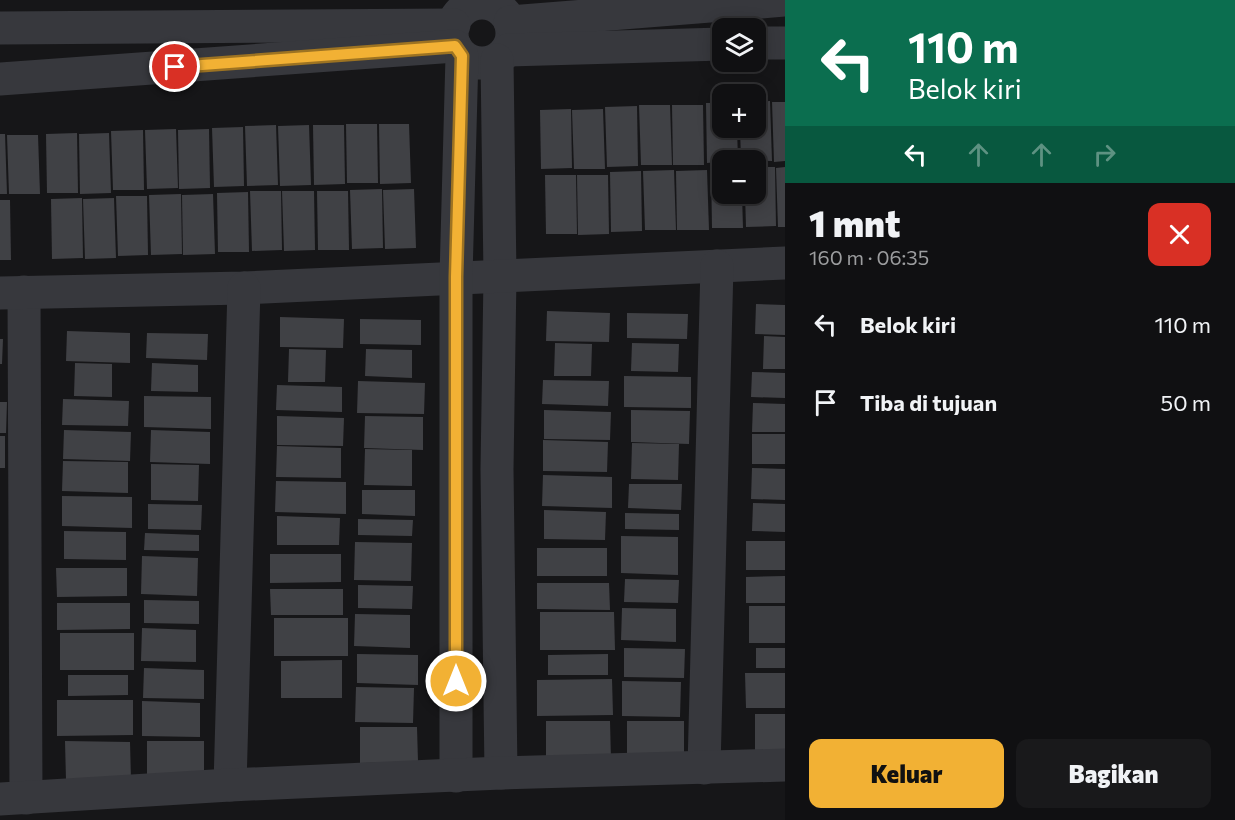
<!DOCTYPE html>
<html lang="id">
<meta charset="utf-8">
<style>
body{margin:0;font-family:Commissioner,sans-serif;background:#19191b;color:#f1f3f6;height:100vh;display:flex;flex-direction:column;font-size:22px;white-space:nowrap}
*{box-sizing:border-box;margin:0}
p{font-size:20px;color:#9c9d9f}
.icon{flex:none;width:33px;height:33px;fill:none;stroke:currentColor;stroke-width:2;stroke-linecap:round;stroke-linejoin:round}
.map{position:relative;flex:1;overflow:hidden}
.panel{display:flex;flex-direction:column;background:#101012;width:450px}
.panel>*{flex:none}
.top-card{background:#0b6e4f;color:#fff;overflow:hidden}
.controls{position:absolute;left:712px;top:18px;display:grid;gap:12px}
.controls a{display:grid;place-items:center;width:54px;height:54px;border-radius:12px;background:#101012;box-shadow:0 3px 15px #0003,0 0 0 2px #303032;font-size:30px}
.pin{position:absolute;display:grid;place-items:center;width:51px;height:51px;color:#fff;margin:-26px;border:3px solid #fff;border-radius:50%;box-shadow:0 2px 6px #0007}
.me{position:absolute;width:66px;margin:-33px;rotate:0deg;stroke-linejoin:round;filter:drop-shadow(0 0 4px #0008)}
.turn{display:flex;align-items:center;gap:21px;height:126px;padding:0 24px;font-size:27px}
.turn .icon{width:78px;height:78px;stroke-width:2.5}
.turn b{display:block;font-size:42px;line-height:51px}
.lanes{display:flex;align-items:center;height:57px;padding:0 24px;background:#0003;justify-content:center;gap:30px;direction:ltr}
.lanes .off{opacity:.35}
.round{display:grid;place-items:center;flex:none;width:63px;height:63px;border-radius:12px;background:#19191b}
.summary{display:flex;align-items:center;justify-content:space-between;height:102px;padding:0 24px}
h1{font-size:36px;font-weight:800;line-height:45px}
.cta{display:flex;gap:12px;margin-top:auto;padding:12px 24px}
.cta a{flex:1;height:69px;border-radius:12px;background:#f2b134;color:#111;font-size:24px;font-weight:800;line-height:69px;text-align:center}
.cta a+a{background:#19191b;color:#f1f3f6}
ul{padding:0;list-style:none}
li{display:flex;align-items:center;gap:18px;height:78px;padding:0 24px}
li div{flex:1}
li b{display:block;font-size:22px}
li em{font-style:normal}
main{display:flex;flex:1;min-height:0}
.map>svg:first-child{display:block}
.building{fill:#404145}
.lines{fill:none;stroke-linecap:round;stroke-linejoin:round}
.minor{stroke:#37383d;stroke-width:33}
.route-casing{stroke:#9d7322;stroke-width:15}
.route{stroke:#f2b134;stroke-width:10}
</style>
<main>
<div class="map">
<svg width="785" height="820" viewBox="0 0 785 820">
<rect width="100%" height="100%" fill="#161618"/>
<!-- building -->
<g class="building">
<path d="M770,101L772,161L741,160L740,128H756V102Z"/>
<path d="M772,102H785V161L774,162Z"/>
<path d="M706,103H723V128H737L738,160L707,163Z"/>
<path d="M639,105H670L672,165H641Z"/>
<path d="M672,105H703L704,165H673Z"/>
<path d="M637,106L638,166L607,167L605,107Z"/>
<path d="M571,109L572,168L541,169L540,110Z"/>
<path d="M603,109L605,169H574L572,110Z"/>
<path d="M346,124H377L378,183H347Z"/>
<path d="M379,124H409L411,183L380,184Z"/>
<path d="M276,125L278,185L247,186L245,126Z"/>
<path d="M309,125L311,185L280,186L278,126Z"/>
<path d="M313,125H344L345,184L314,185Z"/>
<path d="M243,127L244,186L214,187L212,128Z"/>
<path d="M176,129L178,188L147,189L145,130Z"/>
<path d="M209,129L210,188L179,189L178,130Z"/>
<path d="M143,130L144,190H113L111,131Z"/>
<path d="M77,133L78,193H47L46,134Z"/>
<path d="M109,133L111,193L80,194L79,134Z"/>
<path d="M0,134H5L7,194H0Z"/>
<path d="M7,135H38L40,194H9Z"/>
<path d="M756,167H775L776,226L746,227L745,194H756Z"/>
<path d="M785,167V227H778L776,168Z"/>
<path d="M711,168H723V194H742L743,228H712Z"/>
<path d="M674,170L676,230H645L643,171Z"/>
<path d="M707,170L709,230H677L676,171Z"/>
<path d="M641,171L642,231L611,232L610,172Z"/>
<path d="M545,175H576L577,234H546Z"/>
<path d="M577,175H608L609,234L578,235Z"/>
<path d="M382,189L383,248L352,249L350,190Z"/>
<path d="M414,189L416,248L385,249L383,190Z"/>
<path d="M250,191H281L282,250L252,251Z"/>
<path d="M282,191H314L315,250L284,251Z"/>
<path d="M317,191H348L349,250H318Z"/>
<path d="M248,192L249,252H218L217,193Z"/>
<path d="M181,194L182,254L151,255L149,195Z"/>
<path d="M213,194L215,254L183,255L182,195Z"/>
<path d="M116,196H147L148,255L118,256Z"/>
<path d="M82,198L83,258L52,259L51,199Z"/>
<path d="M114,198L116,258L85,259L83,199Z"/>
<path d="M0,200H10L11,260H0Z"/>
<path d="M756,304L785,305V335L755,334Z"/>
<path d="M547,311L610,313L609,342L546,341Z"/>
<path d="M627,313L688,314L687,339L627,338Z"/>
<path d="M280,317L344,319L343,348L280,347Z"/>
<path d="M360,319L421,320V345L360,344Z"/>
<path d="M67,331L130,333V363L66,361Z"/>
<path d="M147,333L208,334L207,360L146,358Z"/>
<path d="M764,336L785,337V369H763Z"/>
<path d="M0,339H3L2,364H0Z"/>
<path d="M555,343L592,344L591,376H554Z"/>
<path d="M632,343L679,344L678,372L631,371Z"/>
<path d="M289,349L326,350L325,382H288Z"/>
<path d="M366,349L412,350V378L365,376Z"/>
<path d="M75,363L112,364V397L74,396Z"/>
<path d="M152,363L198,365V392L151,391Z"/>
<path d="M752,372L785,373V398L751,397Z"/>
<path d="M624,376L691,377V408L624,407Z"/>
<path d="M543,380L609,381L608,406L542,404Z"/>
<path d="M358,381L425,383L424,414L357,413Z"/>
<path d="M277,385L342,387V412L276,410Z"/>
<path d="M144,396L211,397V429L144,427Z"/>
<path d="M63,399L129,401L128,426L62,425Z"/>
<path d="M0,402H7L6,433H0Z"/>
<path d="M753,403L785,404V432H752Z"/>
<path d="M544,410L611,412L610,440L544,439Z"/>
<path d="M631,410L690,411L689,444L631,442Z"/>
<path d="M277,416L344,418L343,446L277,445Z"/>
<path d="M365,416L423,417V450L364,448Z"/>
<path d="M64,430L131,432L130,461L63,459Z"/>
<path d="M151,430L210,432V464L150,462Z"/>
<rect x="752" y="434" width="33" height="30"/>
<rect x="0" y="436" width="5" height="32"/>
<path d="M543,440L608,442L607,472L543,471Z"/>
<path d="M632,443L679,444L678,480L631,479Z"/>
<path d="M277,446L341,448V478L276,477Z"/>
<path d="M365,449L412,450V486L364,485Z"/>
<path d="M63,461L128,462V493L62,491Z"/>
<path d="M151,464L199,465L198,501L151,500Z"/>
<path d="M752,468L785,469V500L751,499Z"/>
<path d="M543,475L612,477V508L542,506Z"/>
<path d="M276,481L346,482V514L275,512Z"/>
<path d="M629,484H682L681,510L628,508Z"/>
<path d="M362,490H415V516L362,514Z"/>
<path d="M62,496L132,497V528L62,526Z"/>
<path d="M753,503L785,504V532L752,531Z"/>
<path d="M148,504L202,505L201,530L148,529Z"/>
<path d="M544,510L606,512L605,540L544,539Z"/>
<path d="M625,513L679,514V530L625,529Z"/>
<path d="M277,516L340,518L339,545H277Z"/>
<path d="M358,519L413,520L412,536L358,535Z"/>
<path d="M64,531L126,532V560L64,559Z"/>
<path d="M145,533L199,535V551L144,550Z"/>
<path d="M621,536L678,537V575L621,573Z"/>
<rect x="746" y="541" width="39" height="29"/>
<path d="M355,542L412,543L411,581L354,580Z"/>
<rect x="537" y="548" width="70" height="28"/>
<path d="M270,554H341V582L270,583Z"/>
<path d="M142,556L198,558L197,596L141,594Z"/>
<path d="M56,568H127V596L57,597Z"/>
<path d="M785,576V603H746V577Z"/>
<path d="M625,579L679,580L678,603L624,602Z"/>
<path d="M537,583H609L610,610L537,609Z"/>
<path d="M358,585L413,586L412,609L358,608Z"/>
<path d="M270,589H343V615H271Z"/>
<path d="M144,600L199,601V624L144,623Z"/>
<path d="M57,603H130V629L57,630Z"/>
<rect x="749" y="606" width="36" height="37"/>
<path d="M622,608L676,609V642L621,640Z"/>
<path d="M540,612H614L615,650H540Z"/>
<path d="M355,614L410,615V648L354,646Z"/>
<rect x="274" y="618" width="74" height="38"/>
<path d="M142,628L196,630V662L141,661Z"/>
<rect x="60" y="633" width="74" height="37"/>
<path d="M624,648L685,649L684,678L624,677Z"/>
<rect x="756" y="648" width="29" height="20"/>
<path d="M357,654L418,655V685L357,683Z"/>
<path d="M608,654V675H548V655Z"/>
<path d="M342,660V698H281V661Z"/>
<path d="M144,668L204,670V699L143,698Z"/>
<path d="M745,673H785V708H746Z"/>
<path d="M68,675H128V695L68,696Z"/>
<path d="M612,679L613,715L537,716V680Z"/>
<path d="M622,681L681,682L680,717L622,716Z"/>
<path d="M356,687L414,688L413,723L355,722Z"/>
<path d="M57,700H133V735L57,736Z"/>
<path d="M142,701L200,703V737L142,736Z"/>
<rect x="755" y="714" width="30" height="39"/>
<path d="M546,721H610L611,760H546Z"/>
<rect x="627" y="721" width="57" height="36"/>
<path d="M360,727H417L418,762L360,763Z"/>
<path d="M65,741L130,742L131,780H66Z"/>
<path d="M147,741H204V777L147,778Z"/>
</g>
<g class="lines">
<!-- minor -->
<g class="minor">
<circle cx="482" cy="33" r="30"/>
<path d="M510,22L785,0"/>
<path d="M0,28L454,25"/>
<path d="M756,43H785"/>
<path d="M508,50L723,44"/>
<path d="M497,60L500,276L497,469L501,773"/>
<path d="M0,79L455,46"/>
<path d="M24,292L26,798"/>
<path d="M0,293L244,288L785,263"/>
<path d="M704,768L717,266"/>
<path d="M456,776V277L462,56"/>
<path d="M230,785L244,288"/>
<path d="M0,799L230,785L501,773L785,765"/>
</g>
</g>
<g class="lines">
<!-- route casing -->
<g class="route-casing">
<path id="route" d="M175,67L455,46L462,56L456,277V681"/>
</g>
<!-- route -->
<use href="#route" class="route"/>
</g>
</svg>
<div class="controls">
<a><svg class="icon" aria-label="layers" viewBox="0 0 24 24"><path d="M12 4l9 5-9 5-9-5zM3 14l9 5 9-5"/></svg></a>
<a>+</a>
<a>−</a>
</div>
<div class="pin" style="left:175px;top:67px;background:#d93025"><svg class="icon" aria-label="arrive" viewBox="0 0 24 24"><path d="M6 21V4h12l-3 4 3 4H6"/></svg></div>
<svg class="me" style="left:456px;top:681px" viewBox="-20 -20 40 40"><circle r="17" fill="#f2b134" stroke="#fff" stroke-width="3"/><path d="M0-11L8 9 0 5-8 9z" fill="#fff"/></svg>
</div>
<section class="panel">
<div class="top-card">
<div class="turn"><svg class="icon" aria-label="left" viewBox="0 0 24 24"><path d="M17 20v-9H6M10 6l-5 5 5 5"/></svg><div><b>110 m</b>Belok kiri</div></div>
<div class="lanes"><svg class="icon" aria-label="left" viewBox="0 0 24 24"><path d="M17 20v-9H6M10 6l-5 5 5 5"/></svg><svg class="icon off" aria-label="ahead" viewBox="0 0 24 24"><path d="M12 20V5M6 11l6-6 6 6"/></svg><svg class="icon off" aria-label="ahead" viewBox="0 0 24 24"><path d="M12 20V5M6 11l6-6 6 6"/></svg><svg class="icon off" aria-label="right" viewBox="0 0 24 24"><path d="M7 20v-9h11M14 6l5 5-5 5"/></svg></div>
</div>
<div class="summary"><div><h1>1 mnt</h1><p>160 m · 06:35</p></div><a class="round" style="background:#d93025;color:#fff"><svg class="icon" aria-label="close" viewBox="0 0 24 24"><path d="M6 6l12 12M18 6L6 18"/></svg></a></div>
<ul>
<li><svg class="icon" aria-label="left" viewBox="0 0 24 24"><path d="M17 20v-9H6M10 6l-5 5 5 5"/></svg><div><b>Belok kiri</b></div><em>110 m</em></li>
<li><svg class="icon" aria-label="arrive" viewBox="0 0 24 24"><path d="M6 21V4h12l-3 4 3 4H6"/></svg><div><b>Tiba di tujuan</b></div><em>50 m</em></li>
</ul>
<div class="cta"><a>Keluar</a><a>Bagikan</a></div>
</section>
</main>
